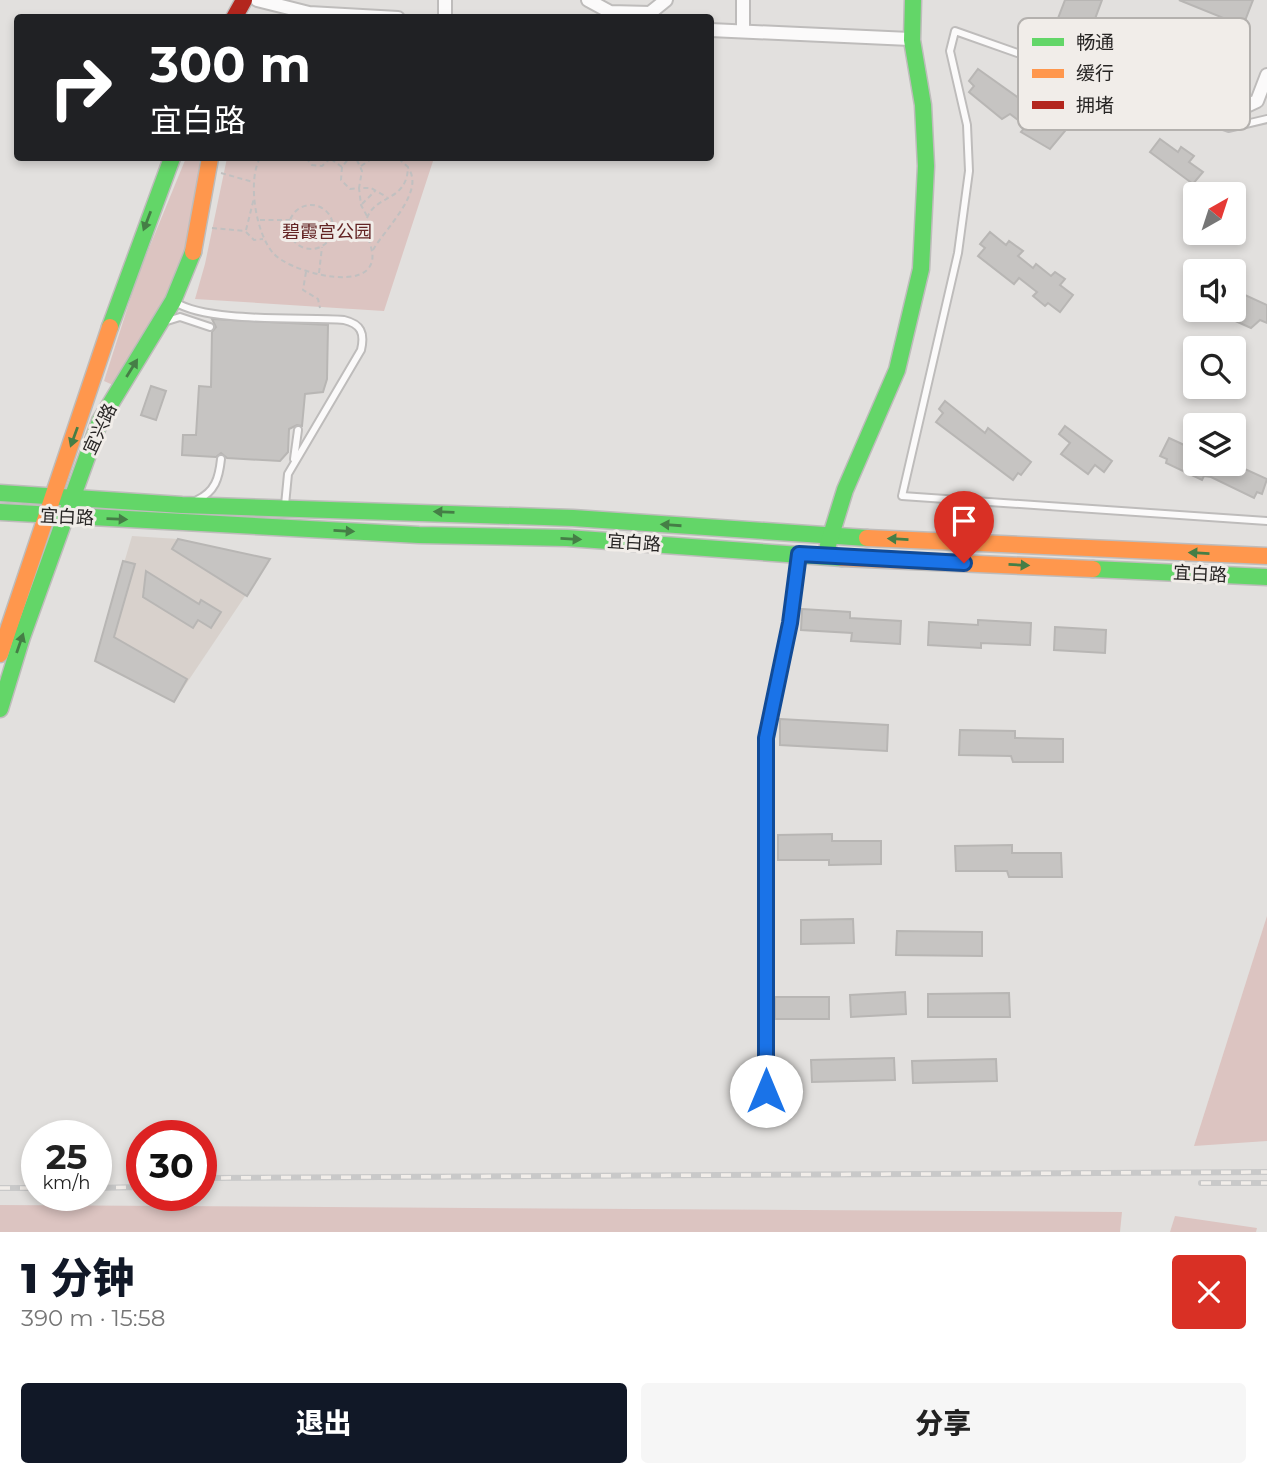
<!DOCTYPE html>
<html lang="zh">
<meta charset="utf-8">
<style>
body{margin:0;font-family:Montserrat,"Noto Sans SC",sans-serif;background:#f6f6f6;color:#222;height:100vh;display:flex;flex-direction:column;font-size:26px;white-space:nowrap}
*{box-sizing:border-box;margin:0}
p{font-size:23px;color:#767676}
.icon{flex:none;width:38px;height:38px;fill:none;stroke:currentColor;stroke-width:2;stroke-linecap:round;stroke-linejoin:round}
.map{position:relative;height:1232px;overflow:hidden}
.panel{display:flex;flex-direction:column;background:#fff;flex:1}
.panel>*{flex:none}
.guide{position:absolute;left:14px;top:14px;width:700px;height:147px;border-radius:7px;box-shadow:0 4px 10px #0003;background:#202124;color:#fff;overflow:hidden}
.needle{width:46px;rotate:39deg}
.fabs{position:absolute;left:1183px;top:182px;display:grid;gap:14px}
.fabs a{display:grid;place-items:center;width:63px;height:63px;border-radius:7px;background:#fff;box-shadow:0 4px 10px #0003;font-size:35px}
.speed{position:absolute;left:21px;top:1120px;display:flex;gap:14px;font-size:35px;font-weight:700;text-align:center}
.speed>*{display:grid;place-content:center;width:91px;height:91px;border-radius:50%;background:#fff;box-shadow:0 4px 10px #0003;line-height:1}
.speed small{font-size:18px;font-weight:400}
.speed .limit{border:10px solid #d22;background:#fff;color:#111}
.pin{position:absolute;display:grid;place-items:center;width:60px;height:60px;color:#fff;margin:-72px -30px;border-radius:50% 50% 50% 0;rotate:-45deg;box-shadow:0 0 7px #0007}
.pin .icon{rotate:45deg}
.me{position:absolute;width:77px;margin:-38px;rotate:0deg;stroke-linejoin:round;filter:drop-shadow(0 0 5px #0008)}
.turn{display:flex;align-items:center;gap:24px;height:147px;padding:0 21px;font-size:32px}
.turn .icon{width:91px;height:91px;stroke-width:2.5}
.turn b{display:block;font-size:49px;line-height:60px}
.round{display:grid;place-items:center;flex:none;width:74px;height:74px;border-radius:7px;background:#f6f6f6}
.headline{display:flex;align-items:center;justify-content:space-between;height:119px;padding:0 21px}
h1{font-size:42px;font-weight:800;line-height:52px;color:#111827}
.cta{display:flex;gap:14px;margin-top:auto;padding:14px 21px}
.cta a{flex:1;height:80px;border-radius:7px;background:#111827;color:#fff;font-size:28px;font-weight:800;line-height:80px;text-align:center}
.cta a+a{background:#f6f6f6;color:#222}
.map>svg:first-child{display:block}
.built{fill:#d8d1cc}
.green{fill:#dcc4c1}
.building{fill:#c6c4c2;stroke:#b8b6b4;stroke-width:2}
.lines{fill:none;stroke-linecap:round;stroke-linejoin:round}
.lane-casing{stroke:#bebcbb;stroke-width:10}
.street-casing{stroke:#bebcbb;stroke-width:16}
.fast-casing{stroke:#bebcbb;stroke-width:19}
.slow-casing{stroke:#bebcbb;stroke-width:19}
.jam-casing{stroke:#bebcbb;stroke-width:19}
.path{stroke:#c1c0c0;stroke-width:2;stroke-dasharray:5 3.5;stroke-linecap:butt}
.lane{stroke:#fbfafa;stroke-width:6}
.street{stroke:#fbfafa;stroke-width:12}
.fast{stroke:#63d668;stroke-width:16}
.slow{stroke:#ff974d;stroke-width:16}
.jam{stroke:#b3261e;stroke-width:16}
.rail-casing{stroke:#c9c9c9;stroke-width:6}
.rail{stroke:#f1ede9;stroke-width:3.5;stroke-dasharray:10;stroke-linecap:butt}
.oneway{fill:#457e46}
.route-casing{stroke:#114b97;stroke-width:18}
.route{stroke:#1a73e8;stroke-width:12}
.labels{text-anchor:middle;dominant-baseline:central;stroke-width:6;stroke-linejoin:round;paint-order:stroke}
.park-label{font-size:18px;fill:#632424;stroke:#f1ede9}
.street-label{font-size:18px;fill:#272524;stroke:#f1ede9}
.key{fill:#f1ede9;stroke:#b4b1ae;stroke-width:2}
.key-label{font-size:19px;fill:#272524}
</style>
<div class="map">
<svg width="1267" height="1232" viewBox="0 0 1267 1232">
<rect width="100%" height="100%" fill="#e2e0de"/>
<!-- built -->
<path class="built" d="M132,536L178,539L270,559L174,702L95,661Z"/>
<!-- green -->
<g class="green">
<path d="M186,158H200C195,204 189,250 169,293C153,325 131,355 113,385L104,381L138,275Z"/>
<path d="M227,158H434L384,311L195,299L205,264Z"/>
<path d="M1267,916V1141L1194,1146Z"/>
<path d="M0,1205L1122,1212L1120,1232H0Z"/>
<path d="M1175,1216L1257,1228L1256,1232H1170Z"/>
</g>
<!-- building -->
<g class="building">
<path d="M1065,0H1102L1095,19L1248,72L1240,95L1054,29Z"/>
<path d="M1179,0H1253L1243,26Z"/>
<path d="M978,69L1065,131L1050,149L1021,132L1026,126L1010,114L1002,119L969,92L974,86L969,81Z"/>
<path d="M1160,139L1178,152L1181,147L1194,156L1189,162L1203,172L1193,184L1150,152Z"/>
<path d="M990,232L1006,245L1009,241L1023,251L1018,256L1033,268L1036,264L1051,276L1055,272L1065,279L1060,285L1073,295L1060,312L1048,303L1045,306L1033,296L1037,292L1019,278L1014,284L978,256L985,248L980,244Z"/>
<path d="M1234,290L1267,305V323L1260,320L1251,328L1211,310H1234Z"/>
<path d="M212,319L328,325L327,379L323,392L305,394L302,426L297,425L289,429L288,452L280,461L227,458L221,453L216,457L182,455L183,435H196L199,386L211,387L212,332L216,327Z"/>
<path d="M151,386L166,391L156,420L141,415Z"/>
<path d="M945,401L985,433L988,428L1031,462L1021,475L1018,473L1013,480L936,422L943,413L939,409Z"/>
<path d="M1065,426L1112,461L1104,472L1095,465L1088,474L1061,454L1070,443L1059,434Z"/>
<path d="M1169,438L1195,450V464H1234L1267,479L1262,494L1257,492L1254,498L1211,477L1204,476L1202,480L1166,463L1167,459L1160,456Z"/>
<path d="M178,539L270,559L247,596L172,549Z"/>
<path d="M123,561L135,564L114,637L187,679L174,702L95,661Z"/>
<path d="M146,571L199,604L201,600L221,612L211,628L198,620L193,628L143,597Z"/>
<path d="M802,609L850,612V618L901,621L900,644L851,641L852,633L801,630Z"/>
<path d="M978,620L1031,623L1030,645L981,643V648L928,645L929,622L978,625Z"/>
<path d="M1055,627L1106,630L1105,653L1054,650Z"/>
<path d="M780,719L888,725L887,751L780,745Z"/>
<path d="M960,730L1015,731V738L1063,739V762H1013L1011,756L959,755Z"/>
<path d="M832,834V841H881V864L829,865V860H778V835Z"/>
<path d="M1012,845V853H1061L1062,877H1009L1007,871H956L955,846Z"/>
<path d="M853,919L854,943L801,944V920Z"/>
<path d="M897,931L982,932V956L896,955Z"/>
<path d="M905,992L906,1014L851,1017L850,995Z"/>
<path d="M1009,993L1010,1017H928V994Z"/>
<rect x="775" y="997" width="54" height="22"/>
<path d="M894,1058L895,1080L812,1082L811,1060Z"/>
<path d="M996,1059L997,1081L913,1083L912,1061Z"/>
</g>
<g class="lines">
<!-- lane casing -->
<g class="lane-casing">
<g id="lane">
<path d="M1267,119L1229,128L955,31L950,51L967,125L969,171L958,253L902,496L1267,521"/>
<path d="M175,302C208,323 301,317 344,320C361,324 365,333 361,350L288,474L285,505"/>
<path d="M167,321L180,317L210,327"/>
<path d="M294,459L298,430"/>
<path d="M197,500C215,492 219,478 221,459"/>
</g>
</g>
<!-- street casing -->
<g class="street-casing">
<g id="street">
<path d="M257,0L309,13L398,18"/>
<path d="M445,0V18"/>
<path d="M588,0L610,12L650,13L666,0"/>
<path d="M710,30L910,39"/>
<path d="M743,31V0"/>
<path d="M1037,39L1242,108L1257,101L1267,75"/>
<path d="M766,1091V738L790,623L799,554"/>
</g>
</g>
<!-- fast casing -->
<g class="fast-casing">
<g id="fast">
<path d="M110,327L172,158"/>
<path d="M0,493L182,505L573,518L867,538"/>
<path d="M0,512L419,535L567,538L842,558"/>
<path d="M828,545L845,490L897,370L921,269L926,166L923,105L912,40L913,0"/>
<path d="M1093,569L1267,577"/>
<path d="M0,709L22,637L100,421L173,301L193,252"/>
</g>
</g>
<!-- slow casing -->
<g class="slow-casing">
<g id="slow">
<path d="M193,252L210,158"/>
<path d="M867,538L1267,556"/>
<path d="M842,558L1093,569"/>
<path d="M0,654L110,327"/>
</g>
</g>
<!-- jam casing -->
<g class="jam-casing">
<path id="jam" d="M234,18L244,0"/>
</g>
<!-- path -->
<g class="path">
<path d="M260,158C247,181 256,235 274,254C289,270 351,288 368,269C381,253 361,236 367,218C376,194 407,202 408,167L398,158"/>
<path d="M306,158L312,165L322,166L331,158"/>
<path d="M331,159L342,167L349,158"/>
<path d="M361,166L373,158"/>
<path d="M342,167L341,180L350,189L359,188L362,171L356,158"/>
<path d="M221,173L253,182"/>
<path d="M362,204L375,191"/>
<circle cx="311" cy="227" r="22"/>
<path d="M367,216L361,205L359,188H371L387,197"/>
<path d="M260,220H290"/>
<path d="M212,228L245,231"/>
<path d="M246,230L254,198"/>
<path d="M246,232L254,240L263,239"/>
<path d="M373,250C384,230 426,191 408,168"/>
<path d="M306,272L303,290L318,299L320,308"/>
<path d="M319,273L322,247"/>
</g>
<!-- lane -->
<use href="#lane" class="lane"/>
<!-- street -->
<use href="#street" class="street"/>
<!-- fast -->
<use href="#fast" class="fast"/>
<!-- slow -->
<use href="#slow" class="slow"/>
<!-- jam -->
<use href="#jam" class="jam"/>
<!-- rail casing -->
<g class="rail-casing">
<g id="rail">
<path d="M201,1178L1267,1172"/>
<path d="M1201,1183H1267"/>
<path d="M0,1188H37"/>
<path d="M96,1188L142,1187"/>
</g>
</g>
<!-- rail -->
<use href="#rail" class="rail"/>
</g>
<!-- one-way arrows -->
<defs><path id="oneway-solid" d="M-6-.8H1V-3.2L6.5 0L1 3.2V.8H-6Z" transform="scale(1.75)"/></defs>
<g class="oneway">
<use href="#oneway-solid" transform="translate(147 221) rotate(111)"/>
<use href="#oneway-solid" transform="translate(132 368) rotate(-58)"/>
<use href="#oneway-solid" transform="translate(74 437) rotate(110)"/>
<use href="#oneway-solid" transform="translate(444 512) rotate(-178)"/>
<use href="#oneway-solid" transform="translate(117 519) rotate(2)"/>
<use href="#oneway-solid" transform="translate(671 525) rotate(-176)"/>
<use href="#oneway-solid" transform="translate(344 531) rotate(3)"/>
<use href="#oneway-solid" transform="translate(571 539) rotate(3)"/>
<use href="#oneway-solid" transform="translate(898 539) rotate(-177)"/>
<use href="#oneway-solid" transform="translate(1199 553) rotate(-177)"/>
<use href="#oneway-solid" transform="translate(1019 565) rotate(3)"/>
<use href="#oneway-solid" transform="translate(20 643) rotate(-71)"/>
</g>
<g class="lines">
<!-- route casing -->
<g class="route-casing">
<path id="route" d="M766,1091V738L790,623L799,554L964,563"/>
</g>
<!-- route -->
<use href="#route" class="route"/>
</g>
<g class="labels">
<!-- park labels -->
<g class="park-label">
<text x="327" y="232">碧霞宫公园</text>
</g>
<!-- street labels -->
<g class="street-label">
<text transform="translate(100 429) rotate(-65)">宜兴路</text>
<text transform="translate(67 517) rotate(3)">宜白路</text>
<text transform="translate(634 543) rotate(4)">宜白路</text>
<text transform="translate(1200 574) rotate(3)">宜白路</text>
</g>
</g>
<!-- legend -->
<rect x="1018" y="18" width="232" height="112" rx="10" class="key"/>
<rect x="1032" y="38" width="32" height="8" fill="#63d668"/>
<rect x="1032" y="69" width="32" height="9" fill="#ff974d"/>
<rect x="1032" y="101" width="32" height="8" fill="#b3261e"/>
<g class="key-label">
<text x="1076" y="49">畅通</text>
<text x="1076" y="80">缓行</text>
<text x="1076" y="112">拥堵</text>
</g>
</svg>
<div class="fabs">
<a><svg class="needle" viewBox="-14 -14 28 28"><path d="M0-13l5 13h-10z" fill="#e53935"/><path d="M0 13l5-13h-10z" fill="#767676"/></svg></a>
<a><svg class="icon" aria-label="sound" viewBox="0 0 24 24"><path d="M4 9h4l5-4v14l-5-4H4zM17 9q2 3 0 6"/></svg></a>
<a><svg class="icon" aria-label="search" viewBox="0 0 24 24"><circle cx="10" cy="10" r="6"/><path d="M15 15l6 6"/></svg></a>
<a><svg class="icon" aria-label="layers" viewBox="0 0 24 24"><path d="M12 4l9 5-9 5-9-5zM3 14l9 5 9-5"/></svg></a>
</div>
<div class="speed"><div>25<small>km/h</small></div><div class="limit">30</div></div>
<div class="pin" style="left:964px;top:563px;background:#d93025"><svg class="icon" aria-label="arrive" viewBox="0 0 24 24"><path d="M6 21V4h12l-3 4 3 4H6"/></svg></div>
<svg class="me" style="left:766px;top:1091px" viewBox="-20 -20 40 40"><circle r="19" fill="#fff"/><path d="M0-13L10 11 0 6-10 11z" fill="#1a73e8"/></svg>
<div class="guide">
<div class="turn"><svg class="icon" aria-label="right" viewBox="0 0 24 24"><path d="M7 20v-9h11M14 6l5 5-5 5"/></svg><div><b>300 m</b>宜白路</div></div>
</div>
</div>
<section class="panel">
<div class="headline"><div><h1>1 分钟</h1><p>390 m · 15:58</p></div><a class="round" style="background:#d93025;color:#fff"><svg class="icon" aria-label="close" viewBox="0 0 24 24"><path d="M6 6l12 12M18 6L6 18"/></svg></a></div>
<div class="cta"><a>退出</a><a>分享</a></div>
</section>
